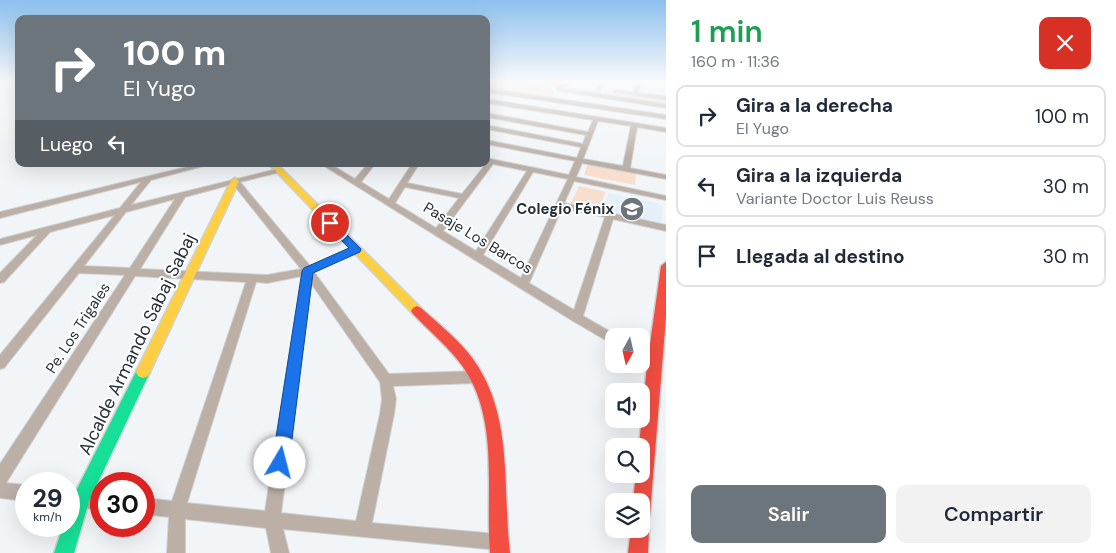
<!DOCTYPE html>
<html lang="es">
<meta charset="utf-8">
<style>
body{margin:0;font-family:"DM Sans",sans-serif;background:#f2f2f3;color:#1f2937;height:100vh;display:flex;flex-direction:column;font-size:19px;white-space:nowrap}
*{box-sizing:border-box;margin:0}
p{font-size:16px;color:#747a83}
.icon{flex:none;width:28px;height:28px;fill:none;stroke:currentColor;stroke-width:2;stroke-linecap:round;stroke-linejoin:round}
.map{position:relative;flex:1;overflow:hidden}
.panel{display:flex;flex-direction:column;background:#fff;width:450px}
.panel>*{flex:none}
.banner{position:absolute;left:15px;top:15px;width:475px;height:152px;border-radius:10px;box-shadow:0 5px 20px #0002;background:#6c757c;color:#fff;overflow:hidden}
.needle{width:32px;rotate:188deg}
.fabs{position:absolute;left:605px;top:328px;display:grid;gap:10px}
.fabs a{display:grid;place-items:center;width:45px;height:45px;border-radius:10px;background:#fff;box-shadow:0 5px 20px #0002;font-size:25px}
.speed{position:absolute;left:15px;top:472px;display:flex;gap:10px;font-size:25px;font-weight:700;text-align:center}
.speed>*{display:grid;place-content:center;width:65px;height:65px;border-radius:50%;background:#fff;box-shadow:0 5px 20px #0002;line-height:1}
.speed small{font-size:12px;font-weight:400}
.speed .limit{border:8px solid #d22;background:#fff;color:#111}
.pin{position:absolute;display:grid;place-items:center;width:42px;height:42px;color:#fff;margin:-21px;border:2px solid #fff;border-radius:50%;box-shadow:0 1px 5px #0007}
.me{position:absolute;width:55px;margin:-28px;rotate:8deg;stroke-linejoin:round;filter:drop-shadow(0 0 4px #0008)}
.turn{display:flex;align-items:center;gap:18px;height:105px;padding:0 25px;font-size:22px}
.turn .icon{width:65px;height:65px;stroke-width:2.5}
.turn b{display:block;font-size:35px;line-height:42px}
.then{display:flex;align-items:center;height:48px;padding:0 25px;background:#0003;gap:10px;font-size:19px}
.round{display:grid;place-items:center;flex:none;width:52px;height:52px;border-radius:10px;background:#f2f2f3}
.head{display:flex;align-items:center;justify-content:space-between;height:85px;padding:0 25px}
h1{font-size:30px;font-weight:600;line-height:38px;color:#1e9e55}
.cta{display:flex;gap:10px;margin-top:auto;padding:10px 25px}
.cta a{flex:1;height:58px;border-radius:10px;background:#6c757c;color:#fff;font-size:20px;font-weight:600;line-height:58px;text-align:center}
.cta a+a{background:#f2f2f3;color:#1f2937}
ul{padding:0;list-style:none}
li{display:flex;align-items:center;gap:15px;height:62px;margin:0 10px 8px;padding:0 15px;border:2px solid #e0e1e3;border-radius:10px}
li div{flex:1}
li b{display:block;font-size:19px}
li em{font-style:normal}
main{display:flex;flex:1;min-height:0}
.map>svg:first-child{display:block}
.built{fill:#e3f0fa}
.green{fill:#f8decd}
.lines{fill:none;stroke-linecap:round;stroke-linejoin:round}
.street-casing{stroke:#ced2d4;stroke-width:2}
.fast-casing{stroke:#ced2d4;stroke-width:3}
.slow-casing{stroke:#ced2d4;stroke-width:3}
.jam-casing{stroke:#ced2d4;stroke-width:3}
.street{fill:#bbafa6;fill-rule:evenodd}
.fast{fill:#16e098;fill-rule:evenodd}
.slow{fill:#ffcf43;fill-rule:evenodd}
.jam{fill:#f24e42;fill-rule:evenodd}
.route{fill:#1a73e8;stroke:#114b97}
.labels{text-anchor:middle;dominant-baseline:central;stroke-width:4;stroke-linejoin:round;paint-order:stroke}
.poi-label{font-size:15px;font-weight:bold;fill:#243039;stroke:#fff;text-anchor:end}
.street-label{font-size:15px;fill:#243039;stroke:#fff}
.near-street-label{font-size:18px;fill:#243039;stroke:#fff}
</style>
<main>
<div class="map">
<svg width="666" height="553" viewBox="0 0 666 553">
<rect width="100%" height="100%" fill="#f2f5f7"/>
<!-- built -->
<path class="built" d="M609,193L657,203L663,206L661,226L601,212Z"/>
<!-- green -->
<g class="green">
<path d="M486,82H526L555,87L553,99L486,89Z"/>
<path d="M565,86L666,99V104L561,88Z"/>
<path d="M588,163L636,172L635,185L584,175Z"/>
<path d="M579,186L606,192L597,211L570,205Z"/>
</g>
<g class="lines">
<!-- street casing -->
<g class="street-casing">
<g id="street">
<path d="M544,82H569L568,86L562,88L666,104V108L559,91L556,89L558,85Z"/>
<path d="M600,82H605L601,90H597Z"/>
<path d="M637,82H642L638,93L666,96V100L614,92L617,90L633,92Z"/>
<path d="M486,88L666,115V119L486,92Z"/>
<path d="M486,99L666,128V132L637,127L630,168L666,175V179L582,163L576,177L666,196V200L574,181L564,203L666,225V231L613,219L583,316L618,336H614V345L573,321L321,164H330L355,179L368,164H375L361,182L389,199L412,164H419L407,183L462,194L486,164V158L569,175L575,161L486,144V140L577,158L581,147L486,129V125L583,144L586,135L486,117V113L588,132L593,120L486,103ZM598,121L631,126L623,166L583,159ZM493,164L527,171L476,251L443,231ZM533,172L568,179L521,278L483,255ZM405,187L459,198L436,228L395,203ZM562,208L605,217L574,310L529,283Z"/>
<path d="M199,164H211L151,180L131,205L281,168V172L240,182L310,266L353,247H359L361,249L359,251L314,272L389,374L477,371L481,373L483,377L481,381L477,383L393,386L396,399L394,414L372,523L498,534L504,536L506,542L504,548L498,550L283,529L289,553H271L266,528L185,519V553H167L169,517L144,514V498L172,501L246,282L135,276L6,483L26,485V501L0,498V464L125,275L79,273L4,368L0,369V355L115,215L50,232L4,282L0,283V273L37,235L0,245V239L120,208L141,182L0,218V212ZM233,184L301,269L267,275L140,269L185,197ZM175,199L130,268L84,266L126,212ZM302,276L265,511L187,503L256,282L267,283ZM311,283L380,382L382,399L380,414L356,521L281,513Z"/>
<path d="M641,352L658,361L660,365L658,369L654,370L641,364Z"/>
<path d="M69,490L101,494V510L69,506Z"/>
</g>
</g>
<!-- fast casing -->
<g class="fast-casing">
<path id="fast" d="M143,366L148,368L150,372L89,501L74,553H54L63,526H69V509L75,493L138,368Z"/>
</g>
<!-- slow casing -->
<g class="slow-casing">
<g id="slow">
<path d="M269,164H277L421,308L423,311L421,314L417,316L413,314Z"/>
<path d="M235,178L239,181L148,376L143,378L138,376L136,372L138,368L231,181Z"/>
</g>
</g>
<!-- jam casing -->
<g class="jam-casing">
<g id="jam">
<path d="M666,262V317L650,514L647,520L645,522L649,529L648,553H628L631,529H641V501H633L636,474H641V446H639L647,365L661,266Z"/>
<path d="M417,306L421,308C439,324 459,340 473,359C514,416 502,487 510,553H490C485,492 500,420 463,367C449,347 429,331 413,314L411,311L413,308Z"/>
</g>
</g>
<!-- street -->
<use href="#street" class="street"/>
<!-- fast -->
<use href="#fast" class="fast"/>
<!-- slow -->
<use href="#slow" class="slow"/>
<!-- jam -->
<use href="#jam" class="jam"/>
</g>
<!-- sky -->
<linearGradient id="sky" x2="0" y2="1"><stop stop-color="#8dc0ee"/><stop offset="0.51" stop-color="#f9fafb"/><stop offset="1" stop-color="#f9fafb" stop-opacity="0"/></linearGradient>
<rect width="666" height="160" fill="url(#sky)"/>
<!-- route -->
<path class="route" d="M330,220L333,221L361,249L360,252L313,273L289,463L286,469L280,471L275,469L272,463L302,271L304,268L349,248L325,223Z"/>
<!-- icons -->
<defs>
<g id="school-disc" transform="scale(1.25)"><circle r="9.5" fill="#6c757c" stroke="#fff"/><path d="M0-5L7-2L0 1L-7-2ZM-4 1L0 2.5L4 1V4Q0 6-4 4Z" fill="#fff"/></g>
</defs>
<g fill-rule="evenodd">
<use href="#school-disc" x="632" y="209"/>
</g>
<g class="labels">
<!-- poi labels -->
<g class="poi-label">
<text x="614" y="209">Colegio Fénix</text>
</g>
<!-- street labels -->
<g class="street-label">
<text transform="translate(478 238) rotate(31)">Pasaje Los Barcos</text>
<text transform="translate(78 328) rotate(-57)">Pe. Los Trigales</text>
</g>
<!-- near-street labels -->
<g class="near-street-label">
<text transform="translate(137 344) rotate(-64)">Alcalde Armando Sabaj Sabaj</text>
</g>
</g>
</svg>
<div class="fabs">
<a><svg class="needle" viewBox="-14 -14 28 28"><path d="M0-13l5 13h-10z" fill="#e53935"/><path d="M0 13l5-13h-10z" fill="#747a83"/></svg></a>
<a><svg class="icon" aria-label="sound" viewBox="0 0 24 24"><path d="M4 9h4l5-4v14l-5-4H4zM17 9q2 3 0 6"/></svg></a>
<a><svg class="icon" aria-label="search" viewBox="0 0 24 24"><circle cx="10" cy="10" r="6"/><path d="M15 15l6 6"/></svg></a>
<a><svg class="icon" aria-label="layers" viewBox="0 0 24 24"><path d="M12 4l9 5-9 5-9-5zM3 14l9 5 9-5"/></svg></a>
</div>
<div class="speed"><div>29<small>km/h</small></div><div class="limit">30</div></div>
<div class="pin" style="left:330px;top:223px;background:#d93025"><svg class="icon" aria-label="arrive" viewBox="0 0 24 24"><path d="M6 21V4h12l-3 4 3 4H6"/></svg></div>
<svg class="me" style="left:280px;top:463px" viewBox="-20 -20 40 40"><circle r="19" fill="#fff"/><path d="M0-13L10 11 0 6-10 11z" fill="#1a73e8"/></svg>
<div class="banner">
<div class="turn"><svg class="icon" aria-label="right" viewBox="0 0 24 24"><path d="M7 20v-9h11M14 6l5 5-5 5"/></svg><div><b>100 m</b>El Yugo</div></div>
<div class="then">Luego<svg class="icon" aria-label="left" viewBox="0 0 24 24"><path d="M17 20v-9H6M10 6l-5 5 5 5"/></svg></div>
</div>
</div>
<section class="panel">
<div class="head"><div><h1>1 min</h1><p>160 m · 11:36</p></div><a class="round" style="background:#d93025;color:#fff"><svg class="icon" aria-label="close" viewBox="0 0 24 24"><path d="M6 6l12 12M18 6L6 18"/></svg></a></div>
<ul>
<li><svg class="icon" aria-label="right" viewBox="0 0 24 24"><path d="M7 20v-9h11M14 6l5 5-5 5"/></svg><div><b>Gira a la derecha</b><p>El Yugo</p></div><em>100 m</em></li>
<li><svg class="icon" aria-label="left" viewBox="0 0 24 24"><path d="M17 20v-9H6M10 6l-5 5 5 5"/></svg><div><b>Gira a la izquierda</b><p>Variante Doctor Luis Reuss</p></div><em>30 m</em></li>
<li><svg class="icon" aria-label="arrive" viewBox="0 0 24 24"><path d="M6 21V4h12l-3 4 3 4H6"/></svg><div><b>Llegada al destino</b></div><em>30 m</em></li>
</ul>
<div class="cta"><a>Salir</a><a>Compartir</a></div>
</section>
</main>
